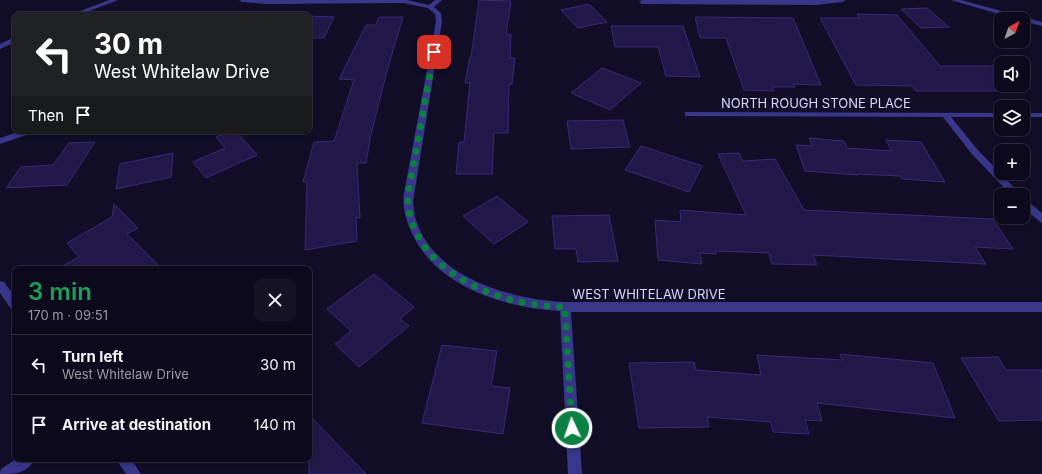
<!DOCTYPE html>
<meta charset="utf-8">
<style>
body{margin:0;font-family:Inter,sans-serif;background:#171327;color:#f1f3f6;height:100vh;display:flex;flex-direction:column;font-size:15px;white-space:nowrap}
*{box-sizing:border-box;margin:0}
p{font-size:13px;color:#9b9aa4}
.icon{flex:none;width:22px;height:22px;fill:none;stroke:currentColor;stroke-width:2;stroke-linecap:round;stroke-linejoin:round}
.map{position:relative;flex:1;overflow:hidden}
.sheet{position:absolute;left:12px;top:266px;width:300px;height:196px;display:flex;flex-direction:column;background:#0e0a1e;border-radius:8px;box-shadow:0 2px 6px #0003,0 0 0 1px #2e2b3c}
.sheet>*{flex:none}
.guide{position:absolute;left:12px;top:12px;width:300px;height:122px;border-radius:8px;box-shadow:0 2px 6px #0003,0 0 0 1px #2e2b3c;background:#202124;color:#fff;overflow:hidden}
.needle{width:26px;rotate:40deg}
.buttons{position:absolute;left:994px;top:12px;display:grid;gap:8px}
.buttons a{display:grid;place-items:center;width:36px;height:36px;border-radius:8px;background:#0e0a1e;box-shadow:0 2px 6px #0003,0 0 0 1px #2e2b3c;font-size:20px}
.pin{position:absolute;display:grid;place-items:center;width:34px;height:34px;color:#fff;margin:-17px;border-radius:8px;box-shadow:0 2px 6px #0006}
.me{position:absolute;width:44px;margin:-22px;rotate:357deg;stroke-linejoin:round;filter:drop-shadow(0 0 3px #0008)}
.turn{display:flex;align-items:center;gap:14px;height:84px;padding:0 16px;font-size:18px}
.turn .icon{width:52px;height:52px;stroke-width:2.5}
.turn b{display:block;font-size:28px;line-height:34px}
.then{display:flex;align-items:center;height:38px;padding:0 16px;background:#0003;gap:8px;font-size:15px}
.round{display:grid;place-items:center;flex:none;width:42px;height:42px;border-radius:8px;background:#171327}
.head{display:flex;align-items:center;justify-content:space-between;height:68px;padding:0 16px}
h1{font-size:24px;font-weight:600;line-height:30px;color:#1e9e55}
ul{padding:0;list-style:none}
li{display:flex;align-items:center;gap:12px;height:60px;padding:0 16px;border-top:1px solid #2e2b3c}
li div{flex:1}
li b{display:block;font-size:15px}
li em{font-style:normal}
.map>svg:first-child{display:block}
.building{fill:#22194a;stroke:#372a78}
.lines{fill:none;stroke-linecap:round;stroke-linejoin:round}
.minor{fill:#38378a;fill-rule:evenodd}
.route{stroke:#0b8043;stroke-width:7;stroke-dasharray:0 12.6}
.labels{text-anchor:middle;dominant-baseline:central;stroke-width:3;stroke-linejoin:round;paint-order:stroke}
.street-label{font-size:13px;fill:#d9d6ff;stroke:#120e28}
</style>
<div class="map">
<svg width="1042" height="474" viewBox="0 0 1042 474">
<rect width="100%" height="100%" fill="#120e28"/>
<!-- building -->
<g class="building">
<path d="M479,0L511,1L506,34H511L510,58H515L512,84H509L508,133H494L492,174H456L459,142H464L470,83H465L470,57H471Z"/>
<path d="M589,4L607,22L578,28L561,10Z"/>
<path d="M927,8L949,27L921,28L901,9Z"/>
<path d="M857,14L897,15L940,66H1001V87H999L1003,91H916L912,86L856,85L820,18H860Z"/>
<path d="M309,16L334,17L324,38H309Z"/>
<path d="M379,17H403L387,71L371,134L366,163H357L360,218H356L357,241L305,250L307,182H303L314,142L334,141L354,80L339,79L366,25H376Z"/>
<path d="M695,17L793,18L821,85L793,84L795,87H772L774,91L744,90L726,38H700Z"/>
<path d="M611,26H683L700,77L666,76L658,47H615Z"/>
<path d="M602,68L641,83L610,110L571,93Z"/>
<path d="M623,120L630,147L571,149L567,121Z"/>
<path d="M231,131H236L257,155L206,178L193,162L225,148L216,137Z"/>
<path d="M809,138L844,141L847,148L892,151L886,140L921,142L945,182L902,179L900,176L858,174V175L805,171L796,145L812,146Z"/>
<path d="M95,142L67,185L6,188L21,167L53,165L69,143Z"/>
<path d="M641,146L702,166L689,192L625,170Z"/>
<path d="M173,153L171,177L116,189L120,164Z"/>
<path d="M739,153L743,161L775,159L804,210L993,219L1013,249L975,247L986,264L813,255L817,265L772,264L769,253L716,251V254L700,253L702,264L658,260L655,220L681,222L680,210L746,215L718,154Z"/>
<path d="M497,196L528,222L494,244L463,216Z"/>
<path d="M114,204L138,228L127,234L162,269H57L79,257L67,243L112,217Z"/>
<path d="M609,215L618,261L578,262L576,249H555L552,216Z"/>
<path d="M374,274L414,307L400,319L409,326L359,367L335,344L351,331L327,309Z"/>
<path d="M442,345L497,351L491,386L510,388L503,434L422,423Z"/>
<path d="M840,354L933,363L955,418L817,403L822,421L805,420L809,434L773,432L771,422L707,417L709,427L639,428L629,363L694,362L696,370L761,375L757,355L842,360Z"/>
<path d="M998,357L1006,370H1042V420L999,421L961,358Z"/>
<path d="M309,415L366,474H309Z"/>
</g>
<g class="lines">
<!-- minor -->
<g class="minor">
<path d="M109,0H118L79,15H70Z"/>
<path d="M239,0H407L429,5L435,0H442L434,7L441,13L442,22L413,202C414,208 414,214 416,220C435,279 511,299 565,302H1042V312H571L582,474H568L560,311C505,308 435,287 411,231C406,219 402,207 404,193L436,22L435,14L428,8L403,3L267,4L242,2Z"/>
<path d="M825,0H846L843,2L815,5L642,4L639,2L642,0Z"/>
<path d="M951,0H961L1042,22V26L1023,21V19H1016Z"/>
<path d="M15,37V42L0,49V44Z"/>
<path d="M685,112L1001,113V117H951L977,149L1021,195H1011L971,153L943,117L688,116H685Z"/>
<rect x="1023" y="113" width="19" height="4"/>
<path d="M21,131H33L32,133L0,144V138Z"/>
<path d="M1023,199L1026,200L1042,213V223L1039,221L1023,207Z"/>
<path d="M0,281L4,282L15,297V311L11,309L0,293Z"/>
<path d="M16,459H34C28,474 14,474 0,474L1,469Z"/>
<path d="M116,459H131L141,474H126Z"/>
</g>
</g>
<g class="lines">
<!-- route -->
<path class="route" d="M434,52L410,184C409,190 408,196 408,202C411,252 461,286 505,298C524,304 545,306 565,307L572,428"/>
</g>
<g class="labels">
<!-- street labels -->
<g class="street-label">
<text x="816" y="103">NORTH ROUGH STONE PLACE</text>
<text x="649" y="294">WEST WHITELAW DRIVE</text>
</g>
</g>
</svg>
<div class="buttons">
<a><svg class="needle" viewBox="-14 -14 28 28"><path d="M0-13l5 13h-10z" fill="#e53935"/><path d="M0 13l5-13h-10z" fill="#9b9aa4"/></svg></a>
<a><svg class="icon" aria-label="sound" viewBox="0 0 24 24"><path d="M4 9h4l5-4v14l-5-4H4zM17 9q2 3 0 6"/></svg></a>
<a><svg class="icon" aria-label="layers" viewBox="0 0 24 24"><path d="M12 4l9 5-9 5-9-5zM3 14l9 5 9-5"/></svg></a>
<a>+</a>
<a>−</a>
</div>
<div class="pin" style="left:434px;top:52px;background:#d93025"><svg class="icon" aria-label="arrive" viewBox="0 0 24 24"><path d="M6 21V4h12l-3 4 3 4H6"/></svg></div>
<svg class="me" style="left:572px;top:428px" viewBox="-20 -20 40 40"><circle r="17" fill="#0b8043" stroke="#fff" stroke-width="3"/><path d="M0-11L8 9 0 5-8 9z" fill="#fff"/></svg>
<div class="guide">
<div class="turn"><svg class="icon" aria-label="left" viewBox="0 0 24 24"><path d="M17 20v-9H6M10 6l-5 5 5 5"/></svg><div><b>30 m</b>West Whitelaw Drive</div></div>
<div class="then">Then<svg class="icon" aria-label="arrive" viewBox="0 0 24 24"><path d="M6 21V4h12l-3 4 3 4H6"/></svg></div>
</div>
<section class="sheet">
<div class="head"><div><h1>3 min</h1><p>170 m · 09:51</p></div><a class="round"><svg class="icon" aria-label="close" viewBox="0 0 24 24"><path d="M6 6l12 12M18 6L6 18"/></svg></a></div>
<ul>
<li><svg class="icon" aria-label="left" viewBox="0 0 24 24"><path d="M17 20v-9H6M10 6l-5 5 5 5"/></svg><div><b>Turn left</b><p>West Whitelaw Drive</p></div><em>30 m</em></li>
<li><svg class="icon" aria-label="arrive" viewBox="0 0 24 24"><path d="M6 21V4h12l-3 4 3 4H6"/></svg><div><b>Arrive at destination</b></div><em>140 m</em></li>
</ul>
</section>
</div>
